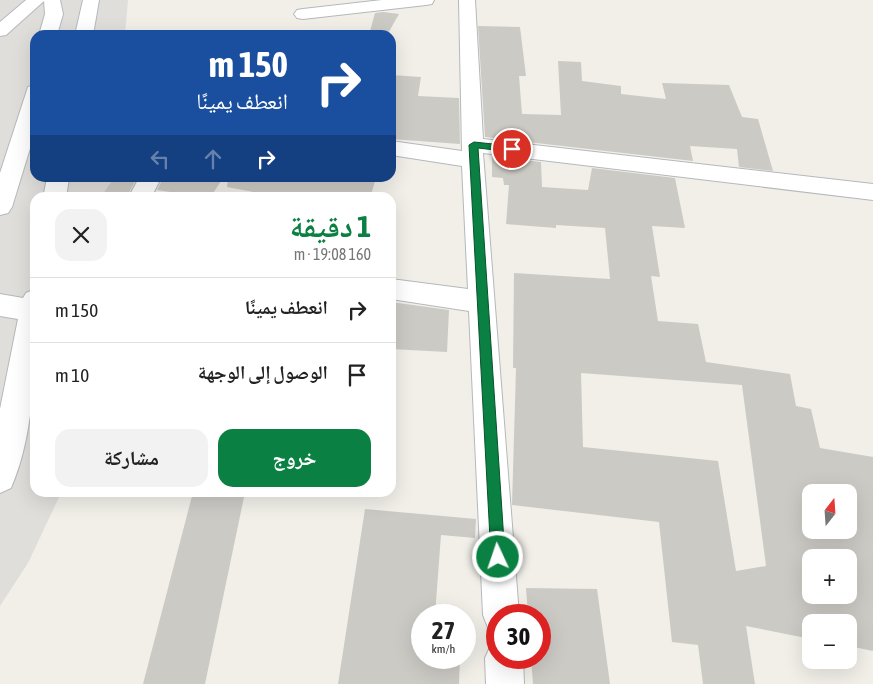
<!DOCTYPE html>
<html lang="ar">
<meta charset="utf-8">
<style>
body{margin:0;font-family:"Asap Condensed","Noto Naskh Arabic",sans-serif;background:#f2f2f2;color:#222;direction:rtl;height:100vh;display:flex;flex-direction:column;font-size:19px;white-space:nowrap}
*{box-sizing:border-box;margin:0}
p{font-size:16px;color:#767676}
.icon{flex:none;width:28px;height:28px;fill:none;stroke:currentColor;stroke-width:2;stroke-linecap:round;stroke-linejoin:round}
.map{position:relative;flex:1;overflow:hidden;direction:ltr}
.details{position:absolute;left:30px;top:192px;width:366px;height:305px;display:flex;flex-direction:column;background:#fff;border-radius:15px;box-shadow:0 5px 20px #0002;direction:rtl}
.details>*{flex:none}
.guide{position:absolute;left:30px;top:30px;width:366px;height:152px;border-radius:15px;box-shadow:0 5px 20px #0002;direction:rtl;background:#1a4fa0;color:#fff;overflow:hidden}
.needle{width:32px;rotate:17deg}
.buttons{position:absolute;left:802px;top:484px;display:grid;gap:10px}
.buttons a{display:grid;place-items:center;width:55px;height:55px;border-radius:10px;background:#fff;box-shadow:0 5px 20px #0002;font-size:25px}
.speed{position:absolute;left:411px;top:604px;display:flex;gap:10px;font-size:25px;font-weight:700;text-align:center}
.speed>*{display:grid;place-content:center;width:65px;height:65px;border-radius:50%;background:#fff;box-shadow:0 5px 20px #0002;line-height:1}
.speed small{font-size:12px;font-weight:400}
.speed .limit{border:8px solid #d22;background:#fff;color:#111}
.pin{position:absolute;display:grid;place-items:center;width:42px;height:42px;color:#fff;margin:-21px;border:2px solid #fff;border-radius:50%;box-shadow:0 1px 5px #0007}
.me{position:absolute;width:55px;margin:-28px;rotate:357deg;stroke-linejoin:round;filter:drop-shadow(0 0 4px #0008)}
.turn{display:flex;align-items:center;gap:18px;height:105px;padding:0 25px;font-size:22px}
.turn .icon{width:65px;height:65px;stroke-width:2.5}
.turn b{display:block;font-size:35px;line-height:42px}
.lanes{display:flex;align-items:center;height:48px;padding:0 25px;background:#0003;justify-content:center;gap:25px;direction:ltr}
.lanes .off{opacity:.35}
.round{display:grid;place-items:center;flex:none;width:52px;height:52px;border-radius:15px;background:#f2f2f2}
.overview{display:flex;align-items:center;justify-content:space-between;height:85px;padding:0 25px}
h1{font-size:30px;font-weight:700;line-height:38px;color:#0b8043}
.action{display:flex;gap:10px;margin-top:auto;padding:10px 25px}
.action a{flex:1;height:58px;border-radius:15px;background:#0b8043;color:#fff;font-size:20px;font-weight:700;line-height:58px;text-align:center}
.action a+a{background:#f2f2f2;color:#222}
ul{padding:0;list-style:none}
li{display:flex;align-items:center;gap:15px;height:65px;padding:0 25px;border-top:1px solid #e0e0e0}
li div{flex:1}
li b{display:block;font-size:19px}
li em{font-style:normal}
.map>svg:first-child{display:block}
.industrial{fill:#e0deda}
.building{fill:#cccac5;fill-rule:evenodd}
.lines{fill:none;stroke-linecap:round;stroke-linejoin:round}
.minor-casing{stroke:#b5b8bc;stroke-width:2}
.minor{fill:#fff;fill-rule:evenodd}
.route{fill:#0b8043;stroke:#07532c}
</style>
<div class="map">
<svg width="873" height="684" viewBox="0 0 873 684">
<rect width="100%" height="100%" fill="#f1efe8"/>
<!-- industrial -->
<path class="industrial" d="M0,0H128L125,35H35V178H113L111,197L35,198V492L61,493L28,563L0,606Z"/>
<!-- building -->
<g class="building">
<path d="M383,12L399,14L387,35H369L375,13Z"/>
<path d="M478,26L520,27L526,76H519L522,114L561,115L558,61L581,62L582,81L621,86V94L666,99L662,83L729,85L742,117L758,119L773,171L739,167L737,149L690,146L693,161L485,137Z"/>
<path d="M391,75L421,77L418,96L459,98L460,144L391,139Z"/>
<path d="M492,156L541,162L542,187L588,190L592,168L675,178L685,228L652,226L660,277L651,276L658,321L698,324L706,362L790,374L796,406L811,409L820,448L873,457V651L849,646V622H811V639L746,626L755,684H703L698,645L672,642L659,522L512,505L516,368H513L514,273L610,279L605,228L556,225V228L506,224L509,185H504L503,178L492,177ZM581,373L742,385L766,566L736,571L718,461L583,447ZM811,492H849L857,530H811ZM811,558H849V595H811Z"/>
<path d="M114,178H137L126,198H100Z"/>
<path d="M163,178H223L210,198L157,190Z"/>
<path d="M228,178H376L370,198H285L227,187Z"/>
<path d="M391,302L449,310L447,352L391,349Z"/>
<path d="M192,496L244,497L205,684H143Z"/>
<path d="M365,509L476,519L475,538L441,535L435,615H422V658H460L459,684H338Z"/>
<path d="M526,588L597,589L610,684H533L531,658H540V615H528Z"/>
</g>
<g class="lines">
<!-- minor casing -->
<g class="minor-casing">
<g id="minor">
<path d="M26,0H60L63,14L57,35H39L45,14L44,1L6,35L0,36V22Z"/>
<path d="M83,0H99L93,35H75Z"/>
<path d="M382,0H434L432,4L426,5L303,19L297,18L294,14L297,10L303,9Z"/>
<path d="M459,0H475L483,139L873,184V200L483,153L519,615H498V632L488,628L483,615L469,311L391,299V279L468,289L462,166L391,155V141L462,151Z"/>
<path d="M35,85V132L12,207L8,213L0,215V173L28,87Z"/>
<path d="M47,178H69L66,198H43Z"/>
<path d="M139,178H161L151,198H128Z"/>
<path d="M35,289C35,354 37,428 11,488L0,493V409L18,319L0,316V294L23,298L26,293Z"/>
<path d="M498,642V658H523L524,684H486L485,658L491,645Z"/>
</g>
</g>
<!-- minor -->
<use href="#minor" class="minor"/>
</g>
<!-- route -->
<path class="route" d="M474,142L512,146L517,149L512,152L478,148L505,557L503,562L498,564L493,562L491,557L469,145Z"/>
</svg>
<div class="buttons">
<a><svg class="needle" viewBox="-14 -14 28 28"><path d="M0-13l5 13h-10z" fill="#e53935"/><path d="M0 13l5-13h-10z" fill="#767676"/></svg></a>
<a>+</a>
<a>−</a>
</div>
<div class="speed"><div>27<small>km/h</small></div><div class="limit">30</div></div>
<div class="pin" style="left:512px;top:149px;background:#d93025"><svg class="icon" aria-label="arrive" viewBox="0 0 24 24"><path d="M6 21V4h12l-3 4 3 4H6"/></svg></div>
<svg class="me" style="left:498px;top:557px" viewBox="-20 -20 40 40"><circle r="17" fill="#0b8043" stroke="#fff" stroke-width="3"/><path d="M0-11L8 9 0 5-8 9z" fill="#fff"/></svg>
<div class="guide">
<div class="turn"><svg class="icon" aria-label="right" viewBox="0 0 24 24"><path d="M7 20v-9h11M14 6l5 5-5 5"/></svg><div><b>150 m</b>انعطف يمينًا</div></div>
<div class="lanes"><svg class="icon off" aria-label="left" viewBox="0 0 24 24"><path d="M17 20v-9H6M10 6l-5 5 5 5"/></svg><svg class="icon off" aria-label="ahead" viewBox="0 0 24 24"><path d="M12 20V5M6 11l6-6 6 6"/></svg><svg class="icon" aria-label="right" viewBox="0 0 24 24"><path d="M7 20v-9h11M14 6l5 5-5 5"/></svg></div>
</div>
<section class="details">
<div class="overview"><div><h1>1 دقيقة</h1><p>160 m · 19:08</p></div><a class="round"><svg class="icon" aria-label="close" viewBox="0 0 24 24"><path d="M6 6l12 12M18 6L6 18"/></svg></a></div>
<ul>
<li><svg class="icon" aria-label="right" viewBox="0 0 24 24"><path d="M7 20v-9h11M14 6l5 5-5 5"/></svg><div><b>انعطف يمينًا</b></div><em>150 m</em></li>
<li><svg class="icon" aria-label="arrive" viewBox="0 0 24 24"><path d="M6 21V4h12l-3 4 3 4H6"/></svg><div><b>الوصول إلى الوجهة</b></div><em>10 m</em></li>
</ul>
<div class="action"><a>خروج</a><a>مشاركة</a></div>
</section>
</div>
